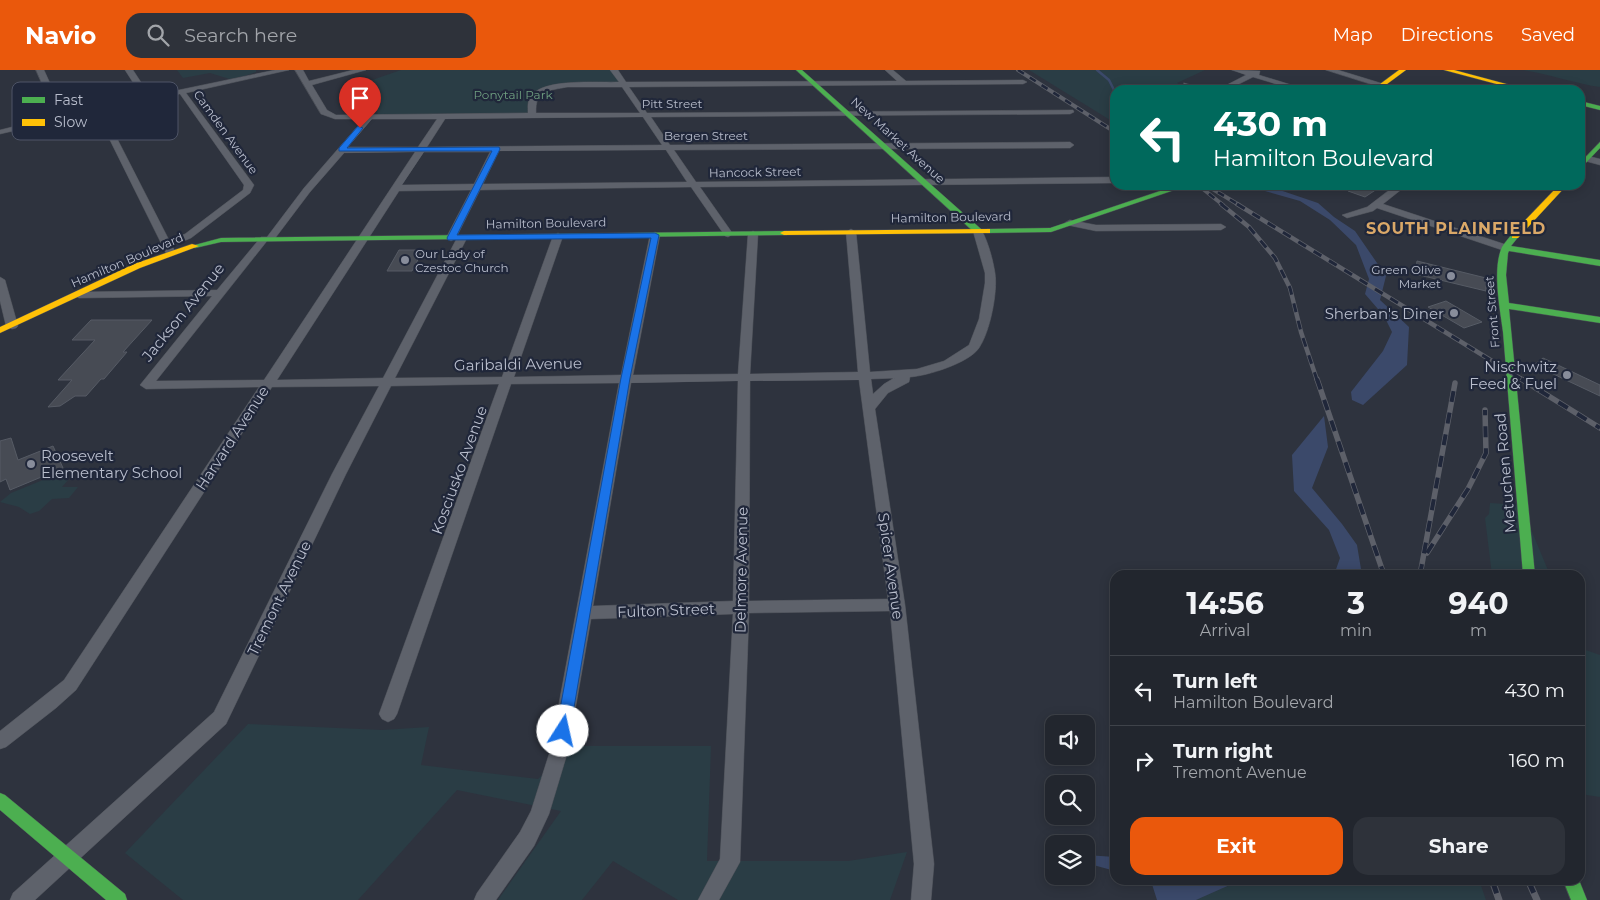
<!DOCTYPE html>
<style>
body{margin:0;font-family:Montserrat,sans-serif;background:#2e323a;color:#f1f3f6;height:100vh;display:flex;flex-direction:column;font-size:19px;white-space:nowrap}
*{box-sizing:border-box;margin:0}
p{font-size:16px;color:#a2a5aa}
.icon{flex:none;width:28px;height:28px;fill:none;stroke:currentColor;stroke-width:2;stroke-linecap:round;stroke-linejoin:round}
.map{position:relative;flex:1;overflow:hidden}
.side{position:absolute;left:1110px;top:500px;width:475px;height:315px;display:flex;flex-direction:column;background:#22262e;border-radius:15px;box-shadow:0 2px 12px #0003,0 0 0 1px #3f434a}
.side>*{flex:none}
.banner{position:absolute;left:1110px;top:15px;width:475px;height:105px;border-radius:15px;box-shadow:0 2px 12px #0003,0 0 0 1px #3f434a;background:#00695c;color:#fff;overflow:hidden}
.buttons{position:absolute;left:1045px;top:645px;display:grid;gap:10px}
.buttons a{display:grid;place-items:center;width:50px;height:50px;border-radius:10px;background:#22262e;box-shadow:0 2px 12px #0003,0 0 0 1px #3f434a;font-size:25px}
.pin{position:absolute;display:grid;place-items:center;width:42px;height:42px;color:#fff;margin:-51px -21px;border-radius:50% 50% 50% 0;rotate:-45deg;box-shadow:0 0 5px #0007}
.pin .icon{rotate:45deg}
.me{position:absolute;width:55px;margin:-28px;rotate:10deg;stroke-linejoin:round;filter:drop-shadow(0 0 4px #0008)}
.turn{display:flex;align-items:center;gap:18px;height:105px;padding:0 20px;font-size:22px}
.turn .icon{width:65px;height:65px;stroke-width:2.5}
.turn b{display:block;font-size:35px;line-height:42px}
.eta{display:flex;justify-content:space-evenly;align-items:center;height:85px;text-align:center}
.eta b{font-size:30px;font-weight:700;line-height:35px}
.primary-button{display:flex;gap:10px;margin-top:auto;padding:10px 20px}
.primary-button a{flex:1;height:58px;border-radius:15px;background:#ea580c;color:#fff;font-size:20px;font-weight:700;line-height:58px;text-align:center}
.primary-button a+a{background:#2e323a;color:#f1f3f6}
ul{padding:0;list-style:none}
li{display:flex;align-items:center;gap:15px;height:70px;padding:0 20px;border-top:1px solid #3f434a}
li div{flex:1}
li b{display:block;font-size:19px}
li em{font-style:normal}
header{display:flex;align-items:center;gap:30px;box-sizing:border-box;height:70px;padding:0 25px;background:#ea580c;color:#fff}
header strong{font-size:24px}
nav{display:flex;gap:28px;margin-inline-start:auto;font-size:18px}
.search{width:350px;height:45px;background:#2e323a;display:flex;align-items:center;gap:12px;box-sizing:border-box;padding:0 18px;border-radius:15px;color:#a2a5aa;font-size:19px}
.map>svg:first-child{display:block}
.green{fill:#2a3d45}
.water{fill:#3b496a}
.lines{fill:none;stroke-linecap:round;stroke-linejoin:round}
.stream{stroke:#3b496a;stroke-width:2.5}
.building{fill:#474b54;stroke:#565b65}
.street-casing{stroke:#4a4e56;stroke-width:1}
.fast-casing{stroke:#4a4e56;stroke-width:1}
.slow-casing{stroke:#4a4e56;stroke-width:1}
.street{fill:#5e626b;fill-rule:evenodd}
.fast{fill:#4caf50;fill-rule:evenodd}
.slow{fill:#ffc107;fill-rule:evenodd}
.rail-far3-casing{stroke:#5d6069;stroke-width:4}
.rail-far2-casing{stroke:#5d6069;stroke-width:4.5}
.rail-far1-casing{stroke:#5d6069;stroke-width:5.5}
.rail-casing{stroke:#5d6069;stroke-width:7}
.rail-far3{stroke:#20273a;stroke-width:2.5;stroke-dasharray:7;stroke-linecap:butt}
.rail-far2{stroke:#20273a;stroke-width:3;stroke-dasharray:9;stroke-linecap:butt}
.rail-far1{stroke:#20273a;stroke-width:4;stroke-dasharray:11;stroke-linecap:butt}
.rail{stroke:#20273a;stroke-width:5;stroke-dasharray:14;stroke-linecap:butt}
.route{fill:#1a73e8;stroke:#114b97}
.poi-dot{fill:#888d9b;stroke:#20273a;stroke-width:2}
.labels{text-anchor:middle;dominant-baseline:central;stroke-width:4.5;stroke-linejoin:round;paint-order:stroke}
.far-park-label{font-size:12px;fill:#6f9f80;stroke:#20273a}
.far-street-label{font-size:12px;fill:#b9becd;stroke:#20273a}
.far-poi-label{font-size:12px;fill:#b9becd;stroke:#20273a;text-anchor:start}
.street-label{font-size:15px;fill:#b9becd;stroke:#20273a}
.poi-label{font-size:15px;fill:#b9becd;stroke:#20273a;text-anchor:end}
.far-district-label{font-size:16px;font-weight:bold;letter-spacing:1px;fill:#daa868;stroke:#20273a}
.key{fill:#20273a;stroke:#4e5466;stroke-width:1}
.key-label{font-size:14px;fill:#b9becd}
</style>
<header>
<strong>Navio</strong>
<div class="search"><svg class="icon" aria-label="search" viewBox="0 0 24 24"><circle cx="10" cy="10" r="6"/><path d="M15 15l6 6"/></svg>Search here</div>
<nav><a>Map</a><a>Directions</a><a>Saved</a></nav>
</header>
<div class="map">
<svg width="1600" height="830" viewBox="0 0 1600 830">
<rect width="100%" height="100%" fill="#2e333e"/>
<!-- green -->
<g class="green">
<path d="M177,0H256V2L233,10L210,3L183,8Z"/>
<path d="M401,0H613L624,15L559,16L535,25V45L378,47L376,35L363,36L352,17Z"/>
<path d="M1029,0H1205L1177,13L1187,20H1115V53Z"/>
<path d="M1523,0H1600V17C1573,13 1549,4 1523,0Z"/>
<path d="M66,402L68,410L62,417H78L69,428L52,429L39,441L30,444L19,437L0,432L11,423L60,403Z"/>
<path d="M1490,433L1521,435L1550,505H1492L1485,448L1489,444Z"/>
<path d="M1580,578L1600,585V727L1580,724Z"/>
<path d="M248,654L382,660L429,657L421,695L538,709L572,676H711L707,791H848L907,782L890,830H678L613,791L582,830H498L561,741L457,720L358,830H183L125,783Z"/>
<path d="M1241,810H1479L1486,830H1196Z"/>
</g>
<!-- water -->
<g class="water">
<path d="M1244,115H1265L1318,133L1334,147L1355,161L1386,206L1380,230L1409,257L1407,295L1363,335L1352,330L1351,322L1383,281L1392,262L1384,246L1365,224L1369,209L1356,175L1330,150L1300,131Z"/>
<path d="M1324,346L1328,377L1312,418L1342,454L1357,475L1362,505H1334L1340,488L1329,460L1294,421L1292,385Z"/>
<path d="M1086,785L1115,787V801L1086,793Z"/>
<path d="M1146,810H1241L1196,830H1157L1151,811Z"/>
</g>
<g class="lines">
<!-- stream -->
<path class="stream" d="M1097,0L1109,10L1115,22"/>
</g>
<!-- building -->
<g class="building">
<path d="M1357,115H1383L1365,127L1348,121Z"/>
<path d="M399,180H423L412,201H387Z"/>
<path d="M1417,191L1486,208V221L1415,204Z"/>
<path d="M1446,231L1482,252L1464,258L1428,237Z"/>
<path d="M91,250H152L123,282H127L104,309H101L86,326H75L60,336L48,337L72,310H58L95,270H72Z"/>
<path d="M1543,288L1600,315V326L1534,295Z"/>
<path d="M11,368L18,390L53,376L63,398L10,420L6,409L0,412V371Z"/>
</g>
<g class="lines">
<!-- street casing -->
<g class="street-casing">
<g id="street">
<path d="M36,0H44L64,44L143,28L125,0H133L150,26L275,0H289L186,23L254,115L250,123L191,168L172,176L175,181L170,184L166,183L160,175L161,173L96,42L0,64V60L56,46ZM180,24L244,115L243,120L185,164L169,170L103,41Z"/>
<path d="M295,0H303L309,11L353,0H366L312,15L327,40L336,45L528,43C528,37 527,30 532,25C545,8 599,13 619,12L610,0H618L626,12L897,11L885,0H893L906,11L1023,10L1027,12L1023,14L629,17L647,43L1073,40L1074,42L1070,44L651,47L670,75L1070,72L1074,75L1070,78L674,80L696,112L1115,107V113L700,117L733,164L728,167L725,166L691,117L480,120L456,168L451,171L446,168L471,120L399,121L277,310L383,308L457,168L462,165L467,168L395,308L502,307L553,166L558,163L563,166L514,307L621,305L650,165L655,162L660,165L633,305L738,304L748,164L753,161L758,164L750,304L858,302L846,162L851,159L856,162L870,302L917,299L944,291L969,275L979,249L985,213V203L973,161L978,158L981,159C988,171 993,190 995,203C998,222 990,262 979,278C969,293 927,306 910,307L909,312L888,323L875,339L905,535L934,794L931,830H911L914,794L890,541L749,543L740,792L719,830H698L720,789L733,544L591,549L568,681L549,744L534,776L496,830H474L477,823L520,762L531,741L550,681L619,313L511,314L397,644L394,649L388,652L382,649L379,644L499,314L391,316L346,404L226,654L35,830H10L13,823L214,642L332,404L379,316L272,317L76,620L56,638L6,677L0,679V661L64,610L259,317L146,319L140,315L212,226L79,228L74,225L79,222L217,220L261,167H267L304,118L364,49H335L321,44ZM567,17H622L640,43H536C535,20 548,21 567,17ZM643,47L662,75L427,77L445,49ZM372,49H437L418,77H348ZM666,80L687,112L483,114L499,81ZM415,82L264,310L156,311L267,171H273L310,122L344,83ZM424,82H490L474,114L402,115ZM894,308L884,314L873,324L871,309L896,308ZM859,310L888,529L749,531L750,311ZM738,311L733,531L593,536L631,313Z"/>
<path d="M1232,0L1260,1L1259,5L1308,20H1296L1253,7L1227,20H1217L1246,5Z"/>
<path d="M1326,0H1338L1387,15L1380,17Z"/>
<path d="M1184,13L1208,20H1196L1184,17Z"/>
<path d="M1588,86L1600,89V95L1585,91V87Z"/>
<path d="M1396,115H1407L1383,134L1510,176L1511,178L1506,181L1502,180L1377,138L1373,141L1347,148L1342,145L1367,137Z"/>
<path d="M1070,150L1096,155L1221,154L1226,157L1221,160L1096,161L1067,155L1065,153Z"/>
<path d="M0,207L5,210L18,256L16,258L12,259L6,256L0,231Z"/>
</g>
</g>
<!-- fast casing -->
<g class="fast-casing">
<g id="fast">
<path d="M796,0H802L981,159V163H975Z"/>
<path d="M1580,31L1600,36V40L1580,35Z"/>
<path d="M1600,72V78L1580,99V93Z"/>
<path d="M1178,115H1189L1051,162L987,163L983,161L987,159L1050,158Z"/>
<path d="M784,161H787V165L221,172L195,178L191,176L221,168Z"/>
<path d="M1512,164L1519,166L1511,176L1600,190V196L1509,181L1508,183L1506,205L1509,233L1600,247V253L1509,239L1535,505H1523L1503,262C1500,239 1492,199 1502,177C1505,172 1509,168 1512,164Z"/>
<path d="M0,723L5,725L125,824L127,830H106L0,740Z"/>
<path d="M1563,810H1579L1587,830H1571Z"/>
</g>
</g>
<!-- slow casing -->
<g class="slow-casing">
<g id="slow">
<path d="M1399,0H1406L1379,20H1372Z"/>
<path d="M1444,0H1454L1529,20H1519Z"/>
<path d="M1559,115H1567L1518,168H1512V164Z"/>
<path d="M987,159H990V163L784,165L780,163L784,161Z"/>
<path d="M192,174L199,176L140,198L0,263V257L134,194Z"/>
</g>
</g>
<!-- street -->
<use href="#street" class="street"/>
<!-- fast -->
<use href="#fast" class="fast"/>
<!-- slow -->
<use href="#slow" class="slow"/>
<!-- rail-far3 casing -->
<g class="rail-far3-casing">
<g id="rail-far3">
<path d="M1018,0L1115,62"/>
<path d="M1198,115L1223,135"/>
<path d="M1206,115L1239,135"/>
</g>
</g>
<!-- rail-far2 casing -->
<g class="rail-far2-casing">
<g id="rail-far2">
<path d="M1221,134L1249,157L1275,188L1290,218L1301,262L1317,310"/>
<path d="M1237,134L1523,310"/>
</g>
</g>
<!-- rail-far1 casing -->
<g class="rail-far1-casing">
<g id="rail-far1">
<path d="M1317,309L1384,505"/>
<path d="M1521,309L1600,358"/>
<path d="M1427,483L1468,419L1486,383L1485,340"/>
<path d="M1420,505L1455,313"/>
</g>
</g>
<!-- rail casing -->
<g class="rail-casing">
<g id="rail">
<path d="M1492,810L1499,830"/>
<path d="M1528,810L1537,830"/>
</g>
</g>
<!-- rail-far3 -->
<use href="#rail-far3" class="rail-far3"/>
<!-- rail-far2 -->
<use href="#rail-far2" class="rail-far2"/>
<!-- rail-far1 -->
<use href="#rail-far1" class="rail-far1"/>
<!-- rail -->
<use href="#rail" class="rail"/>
</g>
<!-- route -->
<path class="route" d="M358,56L363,58L347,78L499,77L500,79L457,165L655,163L659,165L630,308L570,661L568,666L563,668L558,666L556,661L621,308L651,168L448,170L447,168L492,81H339V78Z"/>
<!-- markers -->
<g class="poi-dot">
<circle cx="405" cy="190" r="5"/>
<circle cx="1451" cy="206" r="5"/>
<circle cx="1454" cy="243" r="5"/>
<circle cx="1567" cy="305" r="5"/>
<circle cx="31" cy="394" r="5"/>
</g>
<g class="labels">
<!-- far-park labels -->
<g class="far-park-label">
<text x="513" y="24">Ponytail Park</text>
</g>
<!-- far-street labels -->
<g class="far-street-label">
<text x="672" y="33">Pitt Street</text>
<text transform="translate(226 62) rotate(54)">Camden Avenue</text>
<text x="706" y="65">Bergen Street</text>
<text transform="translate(898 70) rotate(42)">New Market Avenue</text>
<text transform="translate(755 102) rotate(-1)">Hancock Street</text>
<text transform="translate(951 147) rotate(-1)">Hamilton Boulevard</text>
<text transform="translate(546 153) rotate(-1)">Hamilton Boulevard</text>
<text transform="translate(127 190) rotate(-23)">Hamilton Boulevard</text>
<text transform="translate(1492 242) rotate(-95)">Front Street</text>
</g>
<!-- far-poi labels -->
<g class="far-poi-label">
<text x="415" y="183">Our Lady of<tspan x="415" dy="14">Czestoc Church</tspan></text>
<text x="1441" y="199" text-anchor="end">Green Olive<tspan x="1441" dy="14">Market</tspan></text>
</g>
<!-- street labels -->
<g class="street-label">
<text transform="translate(183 242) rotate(-51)">Jackson Avenue</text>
<text transform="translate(518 294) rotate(-1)">Garibaldi Avenue</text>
<text transform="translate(232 368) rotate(-57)">Harvard Avenue</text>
<text transform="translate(459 400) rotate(-70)">Kosciusko Avenue</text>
<text transform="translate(1505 403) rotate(-95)">Metuchen Road</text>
<text transform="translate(891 496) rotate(82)">Spicer Avenue</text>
<text transform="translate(741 500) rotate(-89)">Delmore Avenue</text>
<text transform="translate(279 528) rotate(-64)">Tremont Avenue</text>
<text transform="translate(666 540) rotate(-2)">Fulton Street</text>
</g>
<!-- poi labels -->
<g class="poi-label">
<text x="1444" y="243">Sherban's Diner</text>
<text x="1557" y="296">Nischwitz<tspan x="1557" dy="17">Feed &amp; Fuel</tspan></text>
<text x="41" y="385" text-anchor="start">Roosevelt<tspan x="41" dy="17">Elementary School</tspan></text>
</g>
<!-- far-district labels -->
<g class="far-district-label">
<text x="1456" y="158">SOUTH PLAINFIELD</text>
</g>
</g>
<!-- legend -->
<rect x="12" y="12" width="166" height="58" rx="8" class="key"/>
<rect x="22" y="27" width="23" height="6" fill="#4caf50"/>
<rect x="22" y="49" width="23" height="7" fill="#ffc107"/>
<g class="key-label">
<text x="54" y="35">Fast</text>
<text x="54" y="57">Slow</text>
</g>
</svg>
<div class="buttons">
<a><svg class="icon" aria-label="sound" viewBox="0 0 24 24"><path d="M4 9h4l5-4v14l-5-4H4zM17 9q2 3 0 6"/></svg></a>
<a><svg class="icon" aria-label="search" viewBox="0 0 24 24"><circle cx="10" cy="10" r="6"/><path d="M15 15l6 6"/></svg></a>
<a><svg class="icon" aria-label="layers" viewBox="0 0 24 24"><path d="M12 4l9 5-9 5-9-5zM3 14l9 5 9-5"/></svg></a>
</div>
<div class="pin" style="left:360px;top:58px;background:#d93025"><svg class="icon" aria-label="arrive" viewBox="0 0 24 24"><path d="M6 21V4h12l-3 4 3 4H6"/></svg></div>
<svg class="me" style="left:563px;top:661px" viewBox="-20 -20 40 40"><circle r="19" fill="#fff"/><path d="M0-13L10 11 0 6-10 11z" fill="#1a73e8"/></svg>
<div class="banner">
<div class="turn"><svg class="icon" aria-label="left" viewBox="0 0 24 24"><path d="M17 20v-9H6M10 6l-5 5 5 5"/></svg><div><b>430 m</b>Hamilton Boulevard</div></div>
</div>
<section class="side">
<div class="eta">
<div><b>14:56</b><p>Arrival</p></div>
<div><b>3</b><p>min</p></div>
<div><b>940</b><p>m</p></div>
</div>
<ul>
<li><svg class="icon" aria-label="left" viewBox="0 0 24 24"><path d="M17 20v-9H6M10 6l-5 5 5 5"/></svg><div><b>Turn left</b><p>Hamilton Boulevard</p></div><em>430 m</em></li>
<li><svg class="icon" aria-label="right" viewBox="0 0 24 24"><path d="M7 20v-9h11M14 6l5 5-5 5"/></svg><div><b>Turn right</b><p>Tremont Avenue</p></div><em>160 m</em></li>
</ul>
<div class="primary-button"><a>Exit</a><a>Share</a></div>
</section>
</div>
